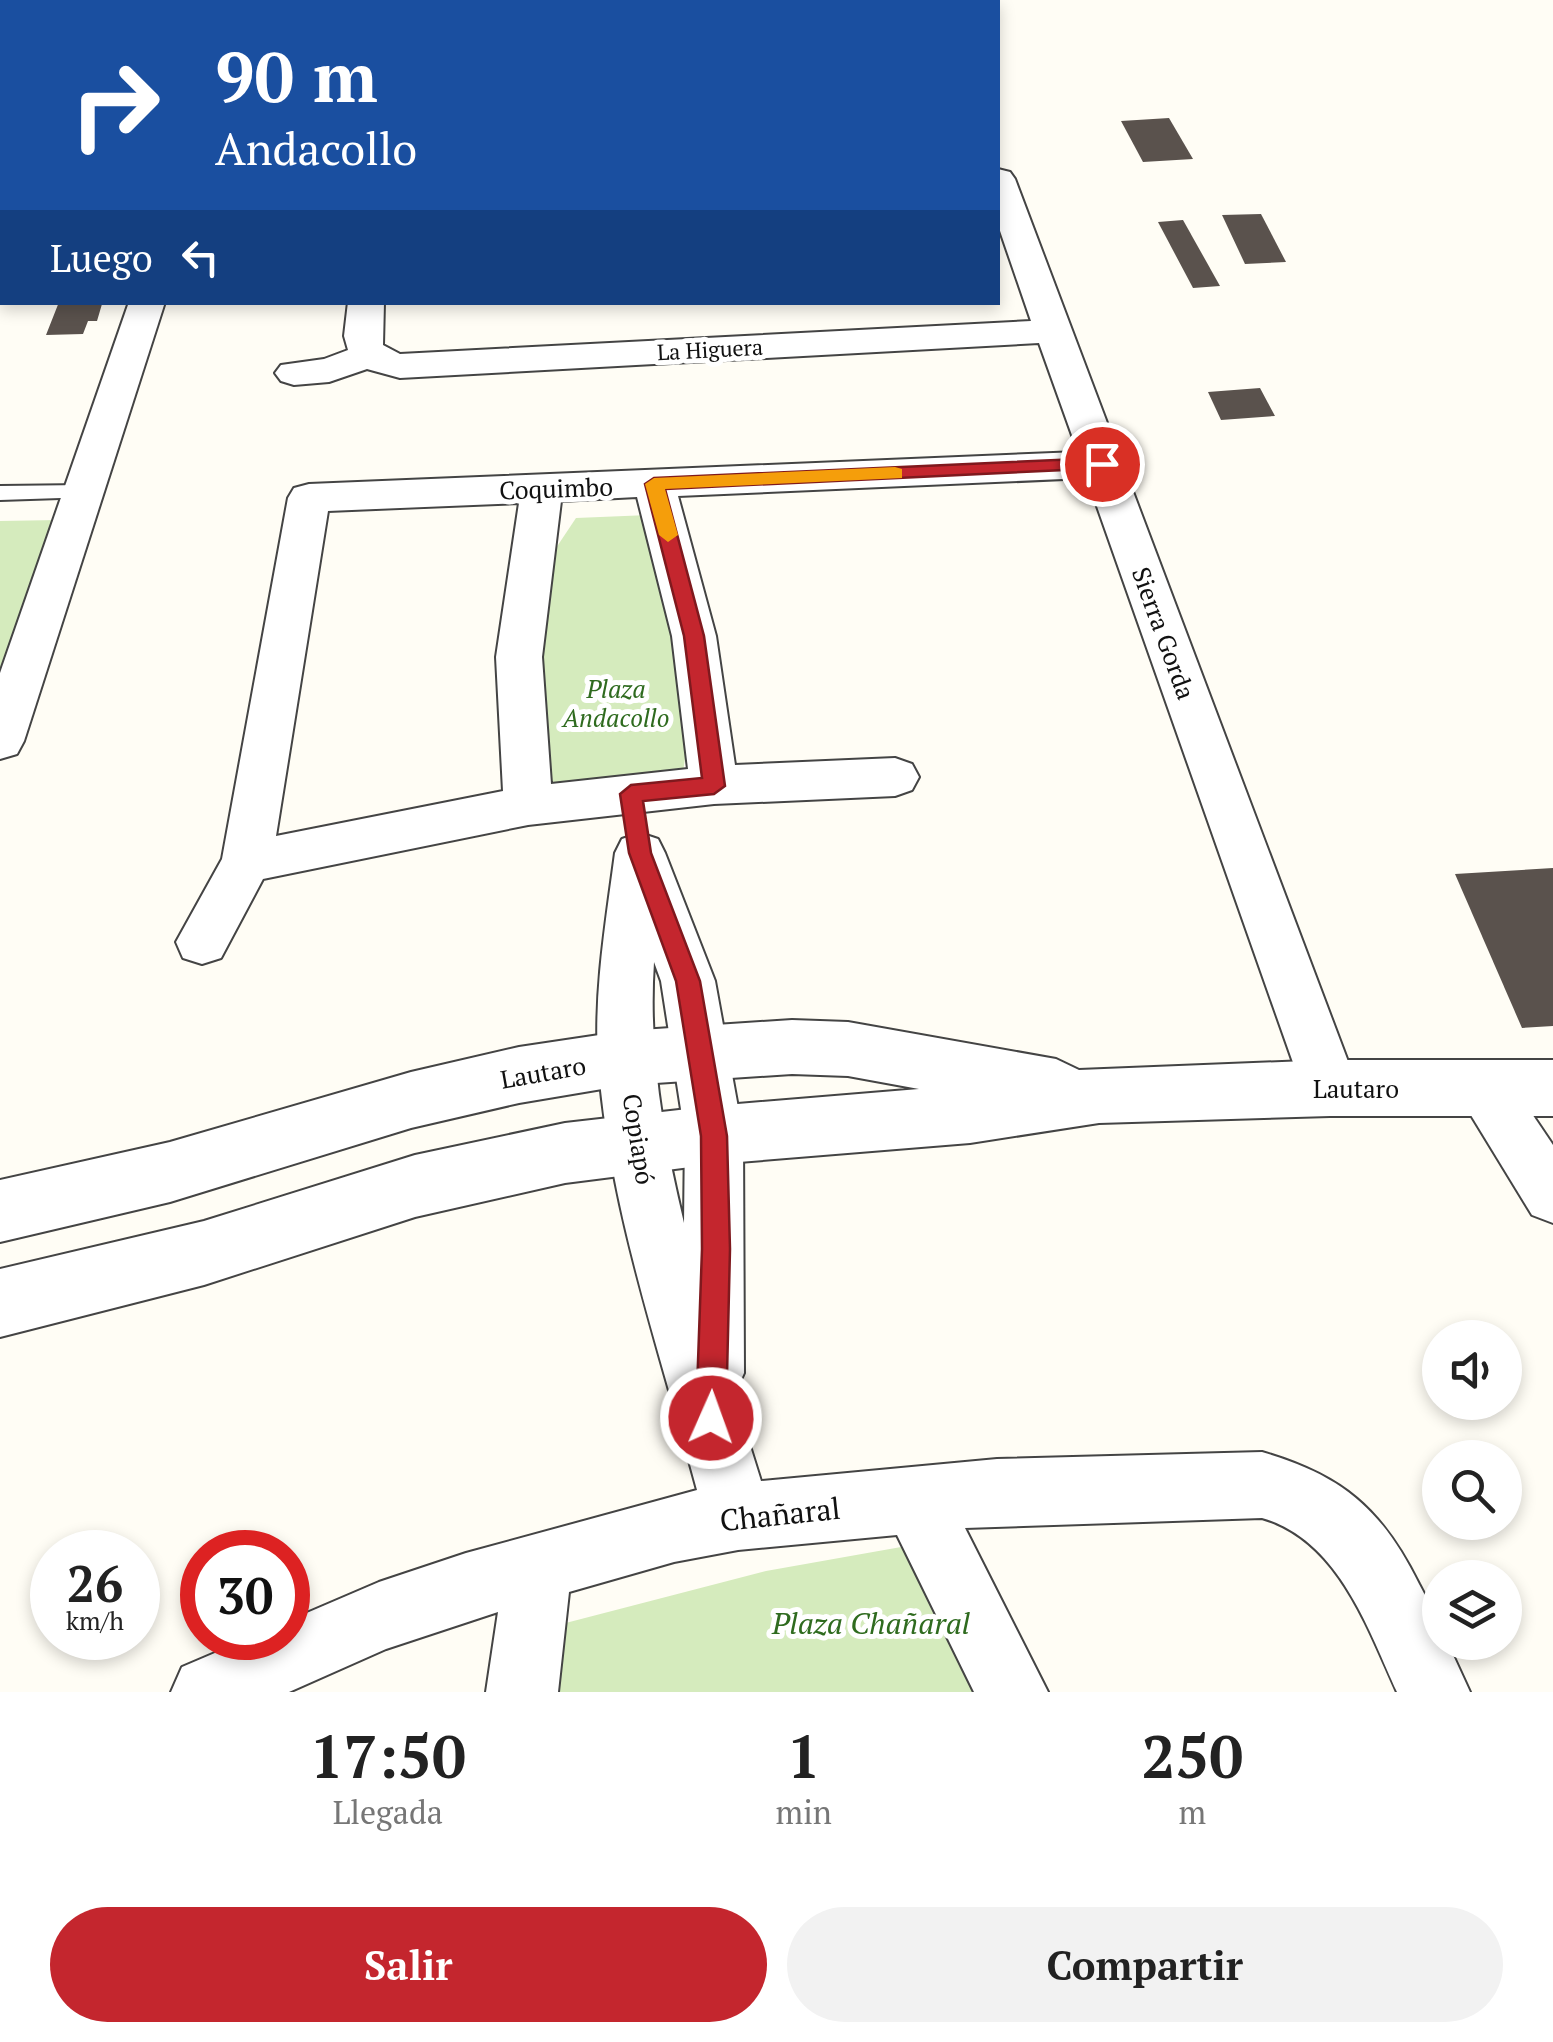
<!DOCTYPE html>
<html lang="es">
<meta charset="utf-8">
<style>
body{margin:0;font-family:"PT Serif",serif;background:#f2f2f2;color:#222;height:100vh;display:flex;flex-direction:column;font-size:38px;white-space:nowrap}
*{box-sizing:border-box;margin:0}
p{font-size:32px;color:#767676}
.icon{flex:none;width:55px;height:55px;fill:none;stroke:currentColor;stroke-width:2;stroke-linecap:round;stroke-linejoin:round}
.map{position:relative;height:1692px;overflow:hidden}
.side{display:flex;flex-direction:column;background:#fff;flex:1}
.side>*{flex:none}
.banner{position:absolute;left:0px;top:0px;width:1000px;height:305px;box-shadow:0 5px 15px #0003;background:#1a4fa0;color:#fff;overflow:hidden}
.fabs{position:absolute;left:1422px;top:1320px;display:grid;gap:20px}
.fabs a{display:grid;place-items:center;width:100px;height:100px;border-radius:50%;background:#fff;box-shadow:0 5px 15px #0003;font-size:50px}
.speed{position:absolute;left:30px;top:1530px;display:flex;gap:20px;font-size:50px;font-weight:700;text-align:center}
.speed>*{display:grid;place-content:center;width:130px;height:130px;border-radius:50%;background:#fff;box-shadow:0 5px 15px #0003;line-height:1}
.speed small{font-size:25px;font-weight:400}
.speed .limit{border:15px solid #d22;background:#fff;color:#111}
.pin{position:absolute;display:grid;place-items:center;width:85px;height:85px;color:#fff;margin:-42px;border:5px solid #fff;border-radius:50%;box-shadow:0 2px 10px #0007}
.me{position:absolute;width:110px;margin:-55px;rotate:2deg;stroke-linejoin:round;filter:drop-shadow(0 0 8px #0008)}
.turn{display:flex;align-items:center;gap:35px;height:210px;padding:0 50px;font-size:45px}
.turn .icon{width:130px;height:130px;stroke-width:2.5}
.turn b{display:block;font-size:70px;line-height:85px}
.then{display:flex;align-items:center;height:95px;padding:0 50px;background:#0003;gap:20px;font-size:38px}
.eta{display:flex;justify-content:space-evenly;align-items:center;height:170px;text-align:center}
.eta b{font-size:60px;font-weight:700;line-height:70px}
.cta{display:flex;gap:20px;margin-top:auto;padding:20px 50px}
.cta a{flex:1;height:115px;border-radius:60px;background:#c4262e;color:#fff;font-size:40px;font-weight:700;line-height:115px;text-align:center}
.cta a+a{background:#f2f2f2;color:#222}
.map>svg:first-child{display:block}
.green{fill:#d5ebbd}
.building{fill:#5a524d}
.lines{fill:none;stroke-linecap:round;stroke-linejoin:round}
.service-casing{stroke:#444;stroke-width:4}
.minor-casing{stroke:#444;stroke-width:4}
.tertiary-casing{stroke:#444;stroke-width:4}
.service{fill:#fff;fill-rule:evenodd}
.minor{fill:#fff;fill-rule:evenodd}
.tertiary{fill:#fff;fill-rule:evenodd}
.route{fill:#c4262e;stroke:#7f191e;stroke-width:2.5}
.slow{fill:#f59e0b}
.labels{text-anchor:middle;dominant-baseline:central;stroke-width:10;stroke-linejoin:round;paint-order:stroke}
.far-street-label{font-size:22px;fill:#111;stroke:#fff}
.street-label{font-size:25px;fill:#111;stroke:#fff}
.park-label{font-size:25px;font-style:italic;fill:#2f6b1f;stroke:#fff}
.near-street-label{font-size:30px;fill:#111;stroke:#fff}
.near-park-label{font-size:30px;font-style:italic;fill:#2f6b1f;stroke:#fff}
</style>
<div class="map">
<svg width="1553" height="1692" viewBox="0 0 1553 1692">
<rect width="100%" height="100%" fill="#fffdf5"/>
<!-- green -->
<g class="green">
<path d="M649,515L693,706L683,772L552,787L536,674L556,548L576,518Z"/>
<path d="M59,520L0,695V521Z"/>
<path d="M918,1544L985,1692H549L558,1625L766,1571Z"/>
</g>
<!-- building -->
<g class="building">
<path d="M1169,118L1193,159L1143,162L1121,121Z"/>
<path d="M1261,214L1286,262L1245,264L1222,215Z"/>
<path d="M1183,220L1220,286L1193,288L1158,222Z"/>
<path d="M59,302H97L102,304L97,321H88L83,334L46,335Z"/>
<path d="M1260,388L1275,416L1221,420L1208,392Z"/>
<path d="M1553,868V1026L1522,1028L1455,874Z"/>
</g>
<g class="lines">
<!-- service casing -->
<g class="service-casing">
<path id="service" d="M84,485L94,492L91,497L0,500V486Z"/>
</g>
<!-- minor casing -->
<g class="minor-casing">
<g id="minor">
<path d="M750,0H778L779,2H751Z"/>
<path d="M918,0H946L947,2H919Z"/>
<path d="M998,169L1010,172L1015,179L1358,1088L1350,1106L1330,1113L1310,1106L1302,1088L1087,478L678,496L716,636L735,765L895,758L912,764L919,777L912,790L895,796L714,804L528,825L263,879L221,958L202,964L183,958L176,942L222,859L288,498L294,488L309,484L1078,452L1039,343L400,378L367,369L329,382L294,385L281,381L275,373L281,365L324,359L348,350L344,336L348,302H384L383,345L400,354L1031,321L998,225ZM637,497L672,636L688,769L551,784L542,657L561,501ZM519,503L496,657L503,791L276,836L328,511Z"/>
<path d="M129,302H165L24,741L17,754L0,759V673Z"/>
<path d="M640,833L658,839L665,853L715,981L743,1135L744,1373L734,1395L761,1481L997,1459L1262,1452C1342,1475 1382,1509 1419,1584C1429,1603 1440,1621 1440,1642H1447L1470,1692H1397C1367,1626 1338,1540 1262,1518L965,1528L1048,1692H974L897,1535L738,1550L674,1562L569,1592L558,1692H486L498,1612L386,1649L289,1692H171L182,1667L250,1638H288V1621L379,1582L466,1553L697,1490C659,1348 609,1207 598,1059C594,990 606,921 615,853L622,839ZM654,962L661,981L685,1135L684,1223C663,1136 648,1051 654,962Z"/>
<path d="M1483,1064L1503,1071L1553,1145V1223L1532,1215L1455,1089L1463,1071Z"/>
</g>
</g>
<!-- tertiary casing -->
<g class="tertiary-casing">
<path id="tertiary" d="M792,1020L848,1022L1056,1059L1079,1070L1330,1060H1553V1116H1330L1099,1123L970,1143L714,1164L565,1183L415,1217L204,1285L0,1337V1269L204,1221L415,1155L565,1123L714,1106L919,1089L848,1076L792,1074L626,1085L519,1103L411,1128L170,1202L0,1242V1180L170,1142L411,1072L519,1047L626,1031Z"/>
</g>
<!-- service -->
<use href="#service" class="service"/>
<!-- minor -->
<use href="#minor" class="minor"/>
<!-- tertiary -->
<use href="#tertiary" class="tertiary"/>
</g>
<!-- route -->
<path class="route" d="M1102,458L1111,464L1108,468L665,489L704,636L725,786L714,794L643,801L651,853L700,981L727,1136L730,1249L726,1418L721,1429L711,1433L701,1429L696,1418L702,1249L701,1136L676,981L629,853L620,794L631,785L702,778L684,636L645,484L654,478Z"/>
<!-- slow -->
<path class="slow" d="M895,467L902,469V478L665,489L678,535L668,542L659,535L645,484L654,478Z"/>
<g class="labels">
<!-- far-street labels -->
<g class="far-street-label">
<text transform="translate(710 349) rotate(-3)">La Higuera</text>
</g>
<!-- street labels -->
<g class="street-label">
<text transform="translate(556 488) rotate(-2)">Coquimbo</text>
<text transform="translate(1164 633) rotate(70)">Sierra Gorda</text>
<text transform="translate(543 1072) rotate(-10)">Lautaro</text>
<text x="1356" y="1088">Lautaro</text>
<text transform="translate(639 1139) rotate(81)">Copiapó</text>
</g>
<!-- park labels -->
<g class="park-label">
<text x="616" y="688">Plaza<tspan x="616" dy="29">Andacollo</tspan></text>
</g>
<!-- near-street labels -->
<g class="near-street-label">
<text transform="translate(780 1514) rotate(-6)">Chañaral</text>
</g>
<!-- near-park labels -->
<g class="near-park-label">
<text x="871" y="1623">Plaza Chañaral</text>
</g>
</g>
</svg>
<div class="fabs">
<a><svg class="icon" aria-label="sound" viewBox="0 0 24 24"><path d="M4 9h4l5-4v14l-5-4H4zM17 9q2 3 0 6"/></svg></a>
<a><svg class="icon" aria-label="search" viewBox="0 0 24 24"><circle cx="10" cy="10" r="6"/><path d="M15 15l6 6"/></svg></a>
<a><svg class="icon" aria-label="layers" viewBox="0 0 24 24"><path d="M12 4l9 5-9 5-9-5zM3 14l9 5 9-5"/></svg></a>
</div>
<div class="speed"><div>26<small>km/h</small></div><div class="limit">30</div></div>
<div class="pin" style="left:1102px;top:464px;background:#d93025"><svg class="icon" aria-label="arrive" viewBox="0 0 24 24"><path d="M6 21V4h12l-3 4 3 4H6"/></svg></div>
<svg class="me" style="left:711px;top:1418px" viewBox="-20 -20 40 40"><circle r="17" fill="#c4262e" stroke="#fff" stroke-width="3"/><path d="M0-11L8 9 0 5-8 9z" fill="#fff"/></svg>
<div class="banner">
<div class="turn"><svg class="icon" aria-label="right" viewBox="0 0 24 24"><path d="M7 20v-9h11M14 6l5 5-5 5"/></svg><div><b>90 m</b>Andacollo</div></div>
<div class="then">Luego<svg class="icon" aria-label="left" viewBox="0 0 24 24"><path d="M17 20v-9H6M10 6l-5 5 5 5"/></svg></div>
</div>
</div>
<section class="side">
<div class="eta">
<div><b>17:50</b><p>Llegada</p></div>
<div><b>1</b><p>min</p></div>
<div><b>250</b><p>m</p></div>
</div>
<div class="cta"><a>Salir</a><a>Compartir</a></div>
</section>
